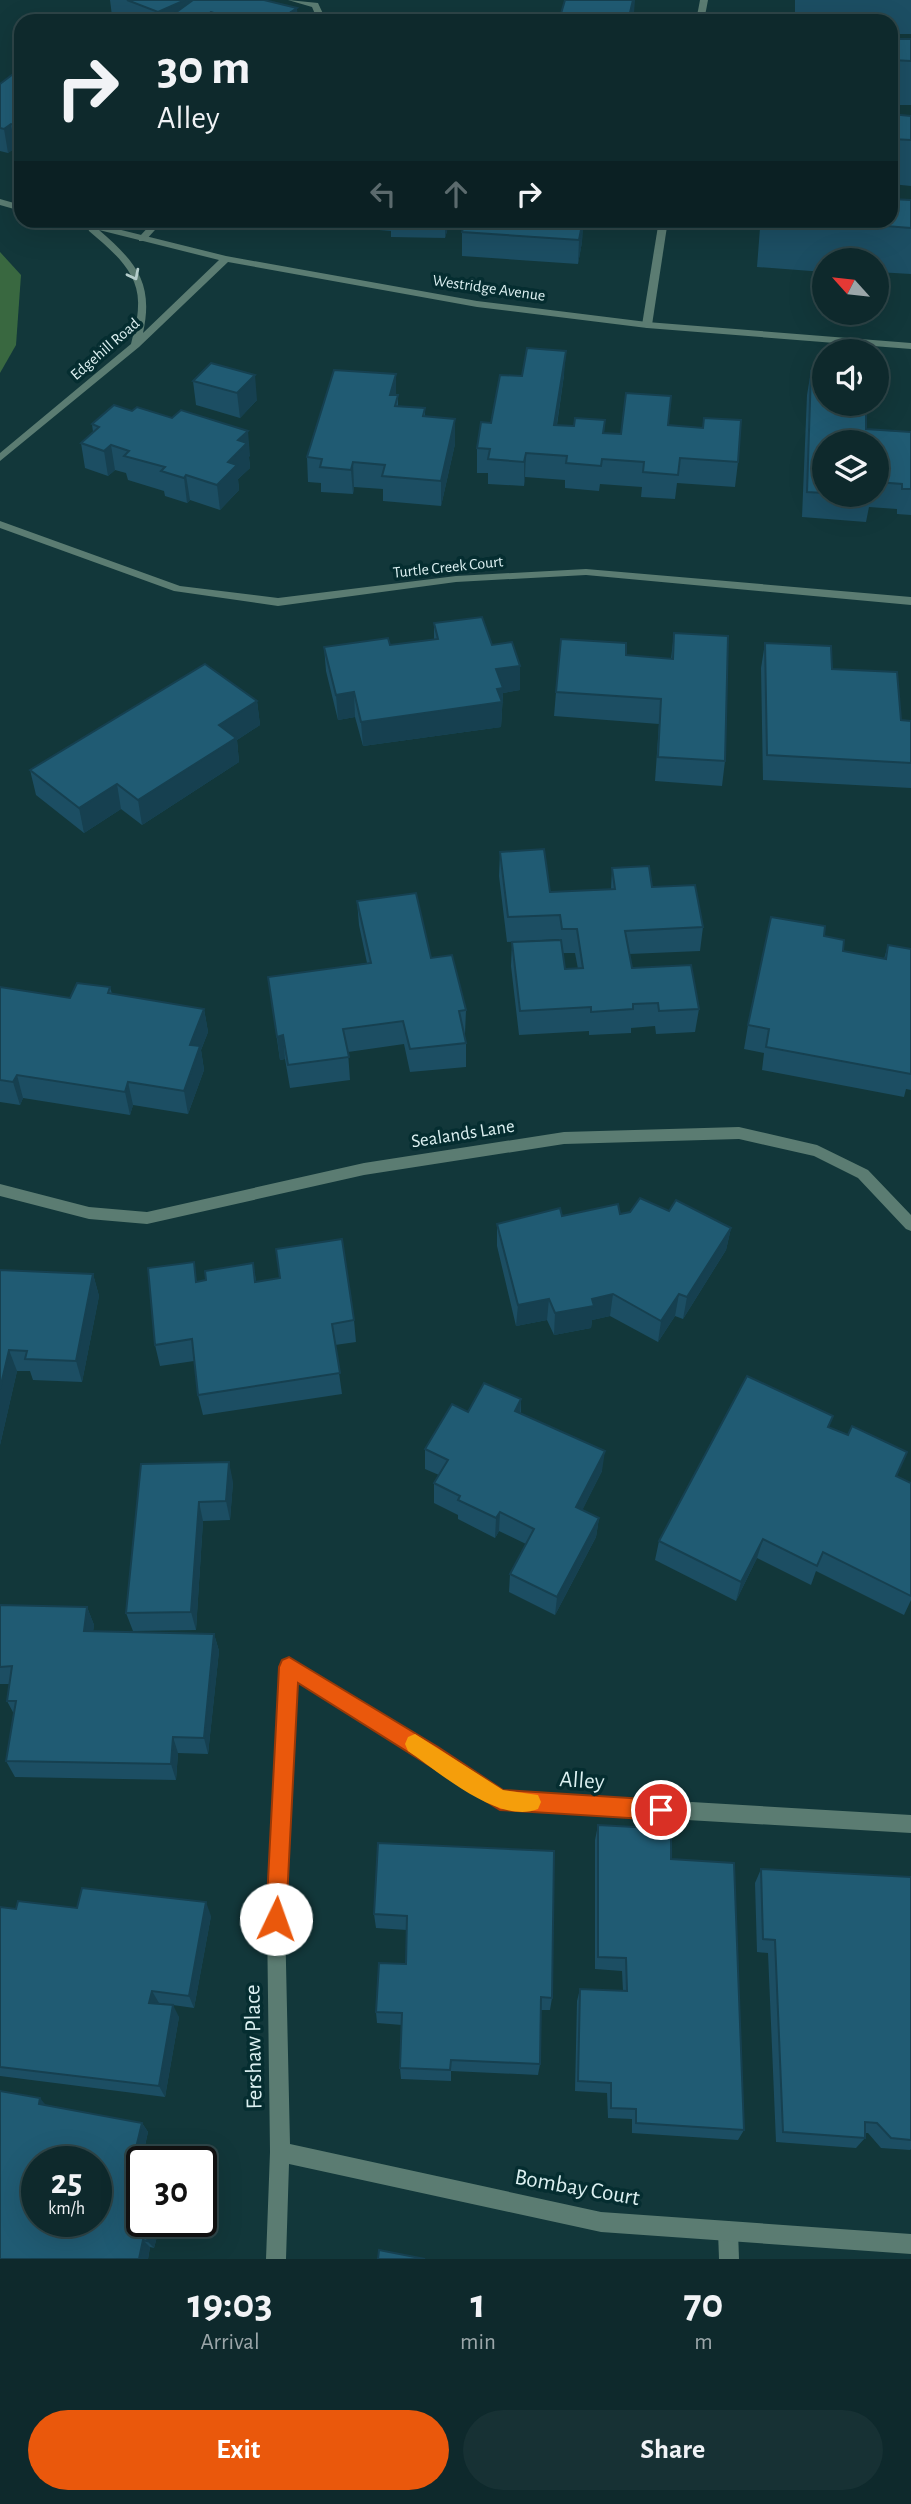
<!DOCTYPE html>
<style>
body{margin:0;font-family:"Alegreya Sans",sans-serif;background:#173134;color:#f1f3f6;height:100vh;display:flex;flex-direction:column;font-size:26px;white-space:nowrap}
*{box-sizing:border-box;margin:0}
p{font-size:23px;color:#9ba6a9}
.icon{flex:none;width:38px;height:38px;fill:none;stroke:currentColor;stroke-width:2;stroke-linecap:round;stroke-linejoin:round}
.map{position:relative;height:2259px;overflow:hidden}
.panel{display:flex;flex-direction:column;background:#0e292c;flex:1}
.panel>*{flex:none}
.hud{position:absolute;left:14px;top:14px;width:884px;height:214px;border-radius:21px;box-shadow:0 7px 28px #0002,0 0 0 2px #2e4548;background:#0e292c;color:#f1f3f6;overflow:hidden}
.needle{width:46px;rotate:297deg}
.controls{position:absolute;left:812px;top:248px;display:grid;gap:14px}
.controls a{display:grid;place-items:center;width:77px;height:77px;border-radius:50%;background:#0e292c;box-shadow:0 7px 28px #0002,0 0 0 2px #2e4548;font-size:35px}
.speed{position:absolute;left:21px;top:2146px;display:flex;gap:14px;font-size:35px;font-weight:700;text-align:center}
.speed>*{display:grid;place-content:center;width:91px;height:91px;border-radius:50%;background:#0e292c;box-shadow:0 7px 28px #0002,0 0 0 2px #2e4548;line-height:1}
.speed small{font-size:18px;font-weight:400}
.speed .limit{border:4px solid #111;border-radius:10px;background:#fff;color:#111}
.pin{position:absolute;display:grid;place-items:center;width:60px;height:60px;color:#fff;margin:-30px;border:4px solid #fff;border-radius:50%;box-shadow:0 2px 7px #0007}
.me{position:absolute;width:77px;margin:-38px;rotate:3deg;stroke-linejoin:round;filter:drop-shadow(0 0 5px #0008)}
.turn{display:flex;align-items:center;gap:24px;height:147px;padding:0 28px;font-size:32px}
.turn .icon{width:91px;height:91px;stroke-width:2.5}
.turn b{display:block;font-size:49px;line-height:60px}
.lanes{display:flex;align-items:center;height:66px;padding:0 28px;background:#0003;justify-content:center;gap:35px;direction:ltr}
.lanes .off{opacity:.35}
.eta{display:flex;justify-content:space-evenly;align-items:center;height:119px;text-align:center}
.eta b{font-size:42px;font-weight:700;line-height:49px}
.action{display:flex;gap:14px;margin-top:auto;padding:14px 28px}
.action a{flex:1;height:80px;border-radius:42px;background:#ea580c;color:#fff;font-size:28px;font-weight:700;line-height:80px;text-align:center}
.action a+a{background:#173134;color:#f1f3f6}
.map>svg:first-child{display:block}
.green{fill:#396840}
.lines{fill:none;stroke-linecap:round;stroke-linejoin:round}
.service{fill:#5b7c72;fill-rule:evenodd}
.minor{fill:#5b7c72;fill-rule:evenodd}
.tertiary{fill:#5b7c72;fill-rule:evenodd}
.wall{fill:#1c4e63;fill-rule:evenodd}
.shaded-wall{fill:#164050}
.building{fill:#205b73;stroke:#164050;stroke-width:2;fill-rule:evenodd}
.oneway{stroke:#b5cdcb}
.route{fill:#ea580c;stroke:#983908;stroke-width:2}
.slow{fill:#f59e0b}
.labels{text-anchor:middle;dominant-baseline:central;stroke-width:7;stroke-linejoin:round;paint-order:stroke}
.far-street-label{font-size:16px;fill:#dcf0f1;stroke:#052d30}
.street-label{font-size:19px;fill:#dcf0f1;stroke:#052d30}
.near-street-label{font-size:23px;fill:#dcf0f1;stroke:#052d30}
</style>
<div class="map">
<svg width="911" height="2259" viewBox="0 0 911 2259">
<rect width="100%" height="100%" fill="#12373a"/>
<!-- green -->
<path class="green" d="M0,252L21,275L16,345L0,373Z"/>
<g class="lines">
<!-- service -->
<g class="service">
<path d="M289,1659L437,1748L503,1791L911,1815V1833L500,1809L283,1673L281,1667L283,1661Z"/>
<path d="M728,2221L735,2224L738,2231L739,2259H719L718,2231L721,2224Z"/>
</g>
<!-- minor -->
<g class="minor">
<path d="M288,0L318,3L325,18L378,14L449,19L453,21L378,18L318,21L312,7Z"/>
<path d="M700,0H708L704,21H696Z"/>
<path d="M155,220H164L145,241H139V237Z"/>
<path d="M659,220H668L652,325L647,328L642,325Z"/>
<path d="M0,521L180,586L278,598L456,576L586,569L911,597V605L586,575L456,582L278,606L174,591L0,528Z"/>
<path d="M739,1127L817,1145L868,1170L911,1215V1231L906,1229L858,1178L814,1156L739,1139L564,1144L364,1175L147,1224L89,1219L0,1196V1184L89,1207L147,1212L364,1163L564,1132Z"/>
<path d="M289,1659L295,1661L297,1667L285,1919L290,2144L601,2212L911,2234V2254L601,2232L289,2164L286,2259H266L270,2152L267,1919L281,1667L283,1661Z"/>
</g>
<!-- tertiary -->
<g class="tertiary">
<path d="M0,199L21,205V211L0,205Z"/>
<path d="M64,220H81L226,256L477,301L647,322L911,343V349L647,328L477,307L228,262L139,347L0,461V453L131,344C134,331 138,319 138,306C140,272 112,251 89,231L88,228ZM99,230L219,260L143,333C154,283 136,262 99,230Z"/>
</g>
</g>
<!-- wall -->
<g class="wall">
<path d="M110,0H264L298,21H125L112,16Z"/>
<path d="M795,0H911V34H891V21H787L795,14Z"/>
<path d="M634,13L632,21H560V17Z"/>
<rect x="891" y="39" width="20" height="66"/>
<path d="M21,57V149L15,148L8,153L0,151V84L18,71L16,61Z"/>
<path d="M891,114L911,116V186L891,184Z"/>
<path d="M911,200V274L877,272V261H824V272L757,267L760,228L758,227L759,220H891Z"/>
<path d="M331,220H450L445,238L391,237V231L331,226Z"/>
<path d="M583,220L582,242L578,264L462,256V232Z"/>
<path d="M211,363L257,400L240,418L196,405L193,381Z"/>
<path d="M811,371L866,429L911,432V515L897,514V509L869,507L866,522L802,517L807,395ZM824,443H877V495H824Z"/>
<path d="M396,374V395H398V406L425,408V417L455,444L441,506L383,501V489L354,487L353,494L321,492V483L308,482L307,457Z"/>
<path d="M564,375L557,425L574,426L605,420L604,433L621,434L668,425L738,462L735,487L677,483L675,499L641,497L642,487L600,484L599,491L565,488V480L525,477L524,486L488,484V473H477V448L491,423L522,376Z"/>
<path d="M92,424L250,455L249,457L250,468L238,479L239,490L220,510L190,500L187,503L165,496L164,491L128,480L126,473L115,470L108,476L85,468L81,443L93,432Z"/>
<path d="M434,623L492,645L520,666V690L503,693L501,727L363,746L355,717L338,720L326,671L324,647L390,645L434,639Z"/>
<path d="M674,633L725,761L722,786L655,781L659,724L554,716L556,692L626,655L671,659Z"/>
<path d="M765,643L832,669L901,720L911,721V788L763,780L761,668Z"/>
<path d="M257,701L260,725L237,740L239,762L142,825L121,809L84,833L36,795L30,770Z"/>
<path d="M500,852L550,892L611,889L612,868L652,887L703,927L700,951L629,954L632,968L699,1009L695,1032L656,1034L655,1026L631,1028V1033L589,1035V1031L519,1035L511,966L512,942L559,940V939L507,942L499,876ZM563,953H575L578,969H565Z"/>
<path d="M357,901L431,958L466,1010L465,1034H464L466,1043V1067L410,1072L404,1044L348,1052L350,1080L290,1088L285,1059L280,1060L268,977L367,963L359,925Z"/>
<path d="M824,936L843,951L884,959L888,945L911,949V1090L906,1089L904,1097L762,1070L764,1053L744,1049L748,1025Z"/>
<path d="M0,987L70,998L110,987L112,994L204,1009L208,1032L201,1050L204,1070L188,1114L133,1105L130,1115L23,1098L20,1105L0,1102Z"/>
<path d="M669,1211L731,1228L726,1250L683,1319L675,1316L658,1342L610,1316L592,1320L591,1328L554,1335L547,1320L516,1326L497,1246V1224L562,1216L620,1214Z"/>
<path d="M253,1263L256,1281L354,1320L356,1342L335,1345L342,1394L203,1415L198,1395L194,1361L160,1366L155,1345L198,1282L206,1280Z"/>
<path d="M0,1270L93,1274L99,1296L82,1382L33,1380L30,1371H17L0,1445Z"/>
<path d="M521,1399V1413L602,1471L582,1510L599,1518L596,1537L555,1615L509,1592L510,1574L526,1544L499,1531L495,1538L458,1519V1515L434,1503V1483L439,1475L425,1469V1449L468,1412Z"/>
<path d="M829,1427L897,1476L911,1483V1600L904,1615L816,1571L811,1585L757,1558L736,1601L655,1560L659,1541Z"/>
<path d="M141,1464L233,1482L230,1520L203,1521L196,1630L133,1631L126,1613Z"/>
<path d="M0,1605L87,1607L94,1625L93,1631L214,1634L219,1651L208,1754L178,1753L176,1780L15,1777L6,1761L14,1714L7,1701L10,1684H0Z"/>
<path d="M598,1825L671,1859L744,2130L738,2140L632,2133V2119L608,2118L607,2093L575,2091L577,2001L580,1989L623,1991L622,1971L595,1969V1840Z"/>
<path d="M378,1843L552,1998L550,2010H541L540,2064L538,2075L451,2071V2081L401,2079L400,2068L402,2025L377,2023L376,2012L406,1964L407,1930L376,1928L374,1914Z"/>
<path d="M761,1869L911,1877V2149L910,2150L881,2148L868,2133H865V2138L856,2148L776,2142L768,1953L757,1952L755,1883Z"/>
<path d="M0,1907L16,1909L77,1908L211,1916L194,2008L159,2003L179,2017L165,2097L0,2076Z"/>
<path d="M47,2105L142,2123L148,2132L135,2191L142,2221H161L154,2248L150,2247L148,2259Z"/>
</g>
<!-- shaded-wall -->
<g class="shaded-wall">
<path d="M183,0H202L171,16V21H159L158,12Z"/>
<path d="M633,0H635L634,13L632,21H628Z"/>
<path d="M297,8L298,21H277Z"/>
<path d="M211,12L212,21H199Z"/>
<path d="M11,124L15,148L8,153L4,129Z"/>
<path d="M445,220H450L445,238Z"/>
<path d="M583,220L582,242L578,264L579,240Z"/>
<path d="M566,351L564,375L553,450L554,425Z"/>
<path d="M396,374V399L390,395Z"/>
<path d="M255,375L257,400L240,418L237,393Z"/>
<path d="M455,419V444L441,506V481Z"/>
<path d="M248,431L250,455L249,457L250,468L238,479L239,490L220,510L217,485L238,440Z"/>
<path d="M111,445L115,470L108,476L104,451Z"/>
<path d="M526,453L525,477L524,486V462Z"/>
<path d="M353,462L354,487L353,494L351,470Z"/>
<path d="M186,475L190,500L187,503L184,478Z"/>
<path d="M520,666V690L503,693L501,727L363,746L361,722L496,669Z"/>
<path d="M354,692L355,717L338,720L336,695Z"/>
<path d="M257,701L260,725L237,740L239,762L142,825L138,800L219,725Z"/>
<path d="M117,784L121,809L84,833L79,808Z"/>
<path d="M204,1009L208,1032L201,1050L204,1070L188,1114L184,1091L190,1045Z"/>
<path d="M283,1035L285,1059L280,1060L277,1037Z"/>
<path d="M17,1075L23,1098L20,1105L13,1082Z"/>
<path d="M128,1082L133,1105L130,1115L125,1092Z"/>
<path d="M731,1228L726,1250L683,1319L687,1297Z"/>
<path d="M93,1274L99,1296L82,1382L76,1361Z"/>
<path d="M613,1294L610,1316L592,1320L591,1328L554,1335L555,1313L592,1299Z"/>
<path d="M679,1294L675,1316L658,1342L661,1321Z"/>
<path d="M549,1299L547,1320L516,1326L518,1305Z"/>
<path d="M9,1350L17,1371L0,1445V1389Z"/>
<path d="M521,1399L520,1420L515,1411Z"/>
<path d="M605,1451L602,1471L574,1527L576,1507Z"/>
<path d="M229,1462L233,1482L230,1520L226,1501Z"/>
<path d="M199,1502L203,1521L196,1630L191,1612Z"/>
<path d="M500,1512L499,1531L495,1538L496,1518Z"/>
<path d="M599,1518L596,1537L555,1615L557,1597Z"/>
<path d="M763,1539L757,1558L736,1601L741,1582Z"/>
<path d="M87,1607L94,1625L91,1648L84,1631Z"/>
<path d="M214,1634L219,1651L208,1754L204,1738Z"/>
<path d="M173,1737L178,1753L176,1780L171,1764Z"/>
<path d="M206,1902L211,1916L194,2008L189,1996Z"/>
<path d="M152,1991L159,2003L156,2015L149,2003Z"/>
<path d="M173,2005L179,2017L165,2097L159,2086Z"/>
<path d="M40,2098L49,2109L39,2104Z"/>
<path d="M142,2123L148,2132L133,2198L126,2189Z"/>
<path d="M152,2221H161L154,2248L147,2241Z"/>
<path d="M143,2240L150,2247L148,2259H139Z"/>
</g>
<!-- building -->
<g class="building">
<path d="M127,0H185L158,12Z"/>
<path d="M193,0H264L297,8L277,21H221L227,17L211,12L199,21H191L171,16Z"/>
<path d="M565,0H633L628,21H582L583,19L560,17Z"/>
<path d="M395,13L426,16L424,21H391Z"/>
<path d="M788,13L839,17L838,21H787Z"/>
<path d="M71,16L96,21H65Z"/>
<path d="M346,16L381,19L380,21H344Z"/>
<path d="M433,16L475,19L476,16L507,18L506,21H431Z"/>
<path d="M891,39H911V61L891,60Z"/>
<path d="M17,71L21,72V99L20,100L21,101V127L11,124L4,129L0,128V84Z"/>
<path d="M891,114L911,116V140L891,139Z"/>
<path d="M891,199L911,200V228L873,225L872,229L763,221L891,220Z"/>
<path d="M465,220H583L579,240L462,232Z"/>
<path d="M527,348L566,351L554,425L574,426L575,418L605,420L603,433L621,434L626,393L671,396L668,425L703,428L704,418L741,420L738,462L680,458L678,475L643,472L644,462L602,459L601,466L566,463L567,456L526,453L524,462L488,459L490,449L477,448L481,422L491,423L500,375L522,376Z"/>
<path d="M211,363L255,375L237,393L193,381Z"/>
<path d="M334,370L396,374L390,395H398L395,406L425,408L423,416L455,419L441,481L382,476L385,465L353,462L351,470L320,467L322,459L307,457Z"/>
<path d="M811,371H824V404H866V429L911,432V489H902V484L877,482V443H824V493L807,492Z"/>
<path d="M114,405L132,411L137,407L172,418L181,410L248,431L238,440L247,443L228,462L237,465L217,485L186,475L184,478L161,471L165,467L124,456L129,451L111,445L104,451L81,443L99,427L92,424Z"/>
<path d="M849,495H871V497Z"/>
<path d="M482,617L492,645L512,642L520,666L496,669L503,688L497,689L502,702L361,722L354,692L336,695L324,647L388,638L390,645L438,639L434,623Z"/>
<path d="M674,633L728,636L725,761L658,757L661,699L556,692L561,639L626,643V655L673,659Z"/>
<path d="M765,643L831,646L832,669L897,672L901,720L911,721V763L767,755Z"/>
<path d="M205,664L257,701L219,725L236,738L138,800L117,784L79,808L30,770Z"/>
<path d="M544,849L550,892L615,889L612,868L649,866L652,887L695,885L703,927L625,931L632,968L691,965L699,1009L659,1011L658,1003L633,1004V1009L591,1012V1007L520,1011L512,942L561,940L565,969L583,968L577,929H562L560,915L508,917L500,852Z"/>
<path d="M416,893L431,958L452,955L466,1010L459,1011L466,1043L410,1049L403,1021L343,1029L349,1057L288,1065L283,1035L277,1037L268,977L371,963L357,901Z"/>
<path d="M771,917L825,926L824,936L844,940L843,951L886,959L888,945L911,949V1074L766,1047L769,1029L748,1025Z"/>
<path d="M77,983L110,987L108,993L204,1009L190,1045L200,1046L184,1091L128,1082L125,1092L17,1075L13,1082L0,1080V987L70,998Z"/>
<path d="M640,1198L669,1211L676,1200L731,1228L687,1297L679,1294L661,1321L613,1294L592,1299L594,1306L555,1313L549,1299L518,1305L497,1224L560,1208L562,1216L618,1204L620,1214L630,1212Z"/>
<path d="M342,1239L354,1320L332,1324L340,1373L198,1395L192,1339L155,1345L148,1268L194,1262L196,1282L206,1280L205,1271L253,1263L255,1282L280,1278L276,1249Z"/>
<path d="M0,1270L93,1274L76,1361L25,1359L27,1351L9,1350L0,1389Z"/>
<path d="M747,1376L833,1416L828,1427L848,1435L852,1426L907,1452L896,1476L911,1483V1596L823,1552L817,1566L763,1539L741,1582L659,1541Z"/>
<path d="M484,1383L521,1399L515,1411L605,1451L576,1507L599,1518L557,1597L510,1574L534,1529L500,1512L496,1518L458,1500L460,1496L434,1483L448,1460L425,1449L452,1404L468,1412Z"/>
<path d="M229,1462L226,1501L199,1502L191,1612L126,1613L141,1464Z"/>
<path d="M0,1605L87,1607L84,1631L214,1634L204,1738L173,1737L171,1764L6,1761L16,1701H7L12,1666L0,1667Z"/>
<path d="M598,1825L671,1829V1859L734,1863L744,2130L636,2123V2109L611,2108V2083L578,2081L580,1989L627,1991L626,1958L598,1957Z"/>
<path d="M378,1843L554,1851L552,1998L541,1997L540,2064L451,2060L450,2070L400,2068L402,2013L376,2012L379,1963L406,1964L407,1916L374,1914Z"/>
<path d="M761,1869L911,1877V2140L891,2138L877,2123L865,2122V2138L783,2132L775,1940L763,1939Z"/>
<path d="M82,1888L206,1902L189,1996L152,1991L149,2003L173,2005L159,2086L0,2067V1907L16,1909L18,1901L77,1908Z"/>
<path d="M0,2091L40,2098L39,2104L142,2123L126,2189L142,2193V2221H152L147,2241L143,2240L139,2259H0ZM37,2161H96V2221H37Z"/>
<path d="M379,2250L425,2259H378Z"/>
</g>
<!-- one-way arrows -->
<defs><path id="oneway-chevron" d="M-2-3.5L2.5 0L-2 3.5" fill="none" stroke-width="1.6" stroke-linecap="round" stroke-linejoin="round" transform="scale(1.75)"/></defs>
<use class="oneway" href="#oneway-chevron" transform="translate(134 275) rotate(63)"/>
<!-- route -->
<path class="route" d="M289,1657L438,1747L503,1790L661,1800L668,1803L671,1810L668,1818L661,1820L500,1810L298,1683L286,1919L283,1926L276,1929L269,1926L266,1919L279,1667L282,1660Z"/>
<!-- slow -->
<path class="slow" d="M415,1734L503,1790L538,1795L541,1802L538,1809C499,1825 439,1772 408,1751L405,1744L408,1737Z"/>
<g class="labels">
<!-- far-street labels -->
<g class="far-street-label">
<text transform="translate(489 288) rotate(8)">Westridge Avenue</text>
<text transform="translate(105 349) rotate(-41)">Edgehill Road</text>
<text transform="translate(448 567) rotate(-6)">Turtle Creek Court</text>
</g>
<!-- street labels -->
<g class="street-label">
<text transform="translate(463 1134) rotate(-9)">Sealands Lane</text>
</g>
<!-- near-street labels -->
<g class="near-street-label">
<text transform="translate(582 1781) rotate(4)">Alley</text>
<text transform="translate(254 2047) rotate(-91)">Fershaw Place</text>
<text transform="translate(577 2188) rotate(10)">Bombay Court</text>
</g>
</g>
</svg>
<div class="controls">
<a><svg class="needle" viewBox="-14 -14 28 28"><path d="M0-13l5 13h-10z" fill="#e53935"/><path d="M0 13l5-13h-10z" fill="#9ba6a9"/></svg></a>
<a><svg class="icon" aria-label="sound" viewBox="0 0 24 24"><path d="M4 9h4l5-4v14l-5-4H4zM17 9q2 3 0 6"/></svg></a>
<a><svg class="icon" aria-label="layers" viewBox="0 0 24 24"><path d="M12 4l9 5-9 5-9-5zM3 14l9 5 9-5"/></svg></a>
</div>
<div class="speed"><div>25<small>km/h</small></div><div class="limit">30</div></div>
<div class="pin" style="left:661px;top:1810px;background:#d93025"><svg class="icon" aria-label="arrive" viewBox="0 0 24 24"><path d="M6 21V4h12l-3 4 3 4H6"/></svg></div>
<svg class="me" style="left:276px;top:1919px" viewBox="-20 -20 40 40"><circle r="19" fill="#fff"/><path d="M0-13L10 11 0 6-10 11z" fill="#ea580c"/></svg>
<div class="hud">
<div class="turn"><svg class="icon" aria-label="right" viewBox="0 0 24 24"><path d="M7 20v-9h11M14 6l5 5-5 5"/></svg><div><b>30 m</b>Alley</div></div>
<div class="lanes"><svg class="icon off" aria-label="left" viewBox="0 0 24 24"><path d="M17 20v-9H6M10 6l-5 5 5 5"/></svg><svg class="icon off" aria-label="ahead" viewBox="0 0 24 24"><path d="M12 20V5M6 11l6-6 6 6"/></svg><svg class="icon" aria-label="right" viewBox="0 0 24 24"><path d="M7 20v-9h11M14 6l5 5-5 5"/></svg></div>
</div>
</div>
<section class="panel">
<div class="eta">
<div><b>19:03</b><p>Arrival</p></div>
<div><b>1</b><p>min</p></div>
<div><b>70</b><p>m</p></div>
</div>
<div class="action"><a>Exit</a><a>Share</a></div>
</section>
